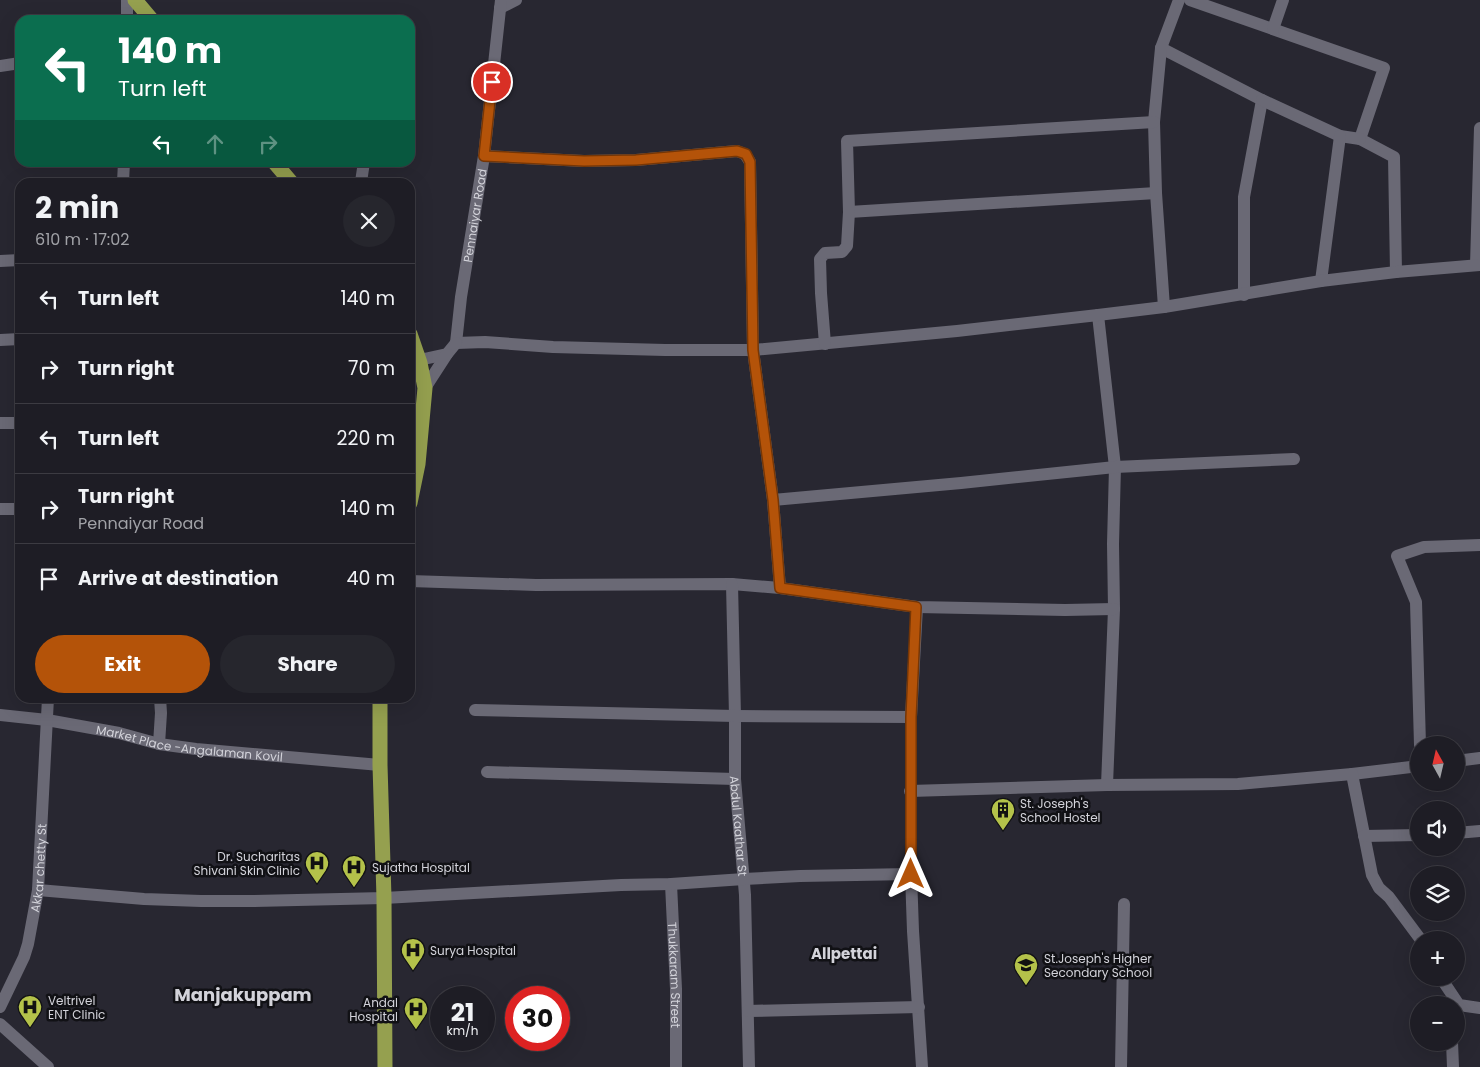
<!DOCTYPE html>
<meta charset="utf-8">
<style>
body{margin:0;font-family:Poppins,sans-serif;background:#26262d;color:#f1f3f6;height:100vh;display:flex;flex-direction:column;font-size:19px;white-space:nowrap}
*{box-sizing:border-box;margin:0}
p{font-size:16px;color:#a1a2a7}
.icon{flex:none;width:28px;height:28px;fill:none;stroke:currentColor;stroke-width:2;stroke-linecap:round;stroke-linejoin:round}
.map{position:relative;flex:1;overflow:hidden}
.panel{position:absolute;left:15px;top:178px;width:400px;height:525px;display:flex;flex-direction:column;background:#1e1d25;border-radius:15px;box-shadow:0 5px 20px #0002,0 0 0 1px #3c3b42}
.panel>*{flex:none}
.top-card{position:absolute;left:15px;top:15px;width:400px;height:152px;border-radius:15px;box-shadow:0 5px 20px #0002,0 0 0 1px #3c3b42;background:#0b6e4f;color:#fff;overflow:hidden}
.needle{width:32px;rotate:352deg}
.buttons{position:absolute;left:1410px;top:736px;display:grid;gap:10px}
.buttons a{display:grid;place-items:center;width:55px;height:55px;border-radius:50%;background:#1e1d25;box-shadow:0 5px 20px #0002,0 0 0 1px #3c3b42;font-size:25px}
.speed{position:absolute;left:430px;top:986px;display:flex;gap:10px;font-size:25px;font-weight:700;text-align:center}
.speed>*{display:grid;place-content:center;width:65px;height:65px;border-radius:50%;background:#1e1d25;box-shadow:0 5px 20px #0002,0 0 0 1px #3c3b42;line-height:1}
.speed small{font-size:12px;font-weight:400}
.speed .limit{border:8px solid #d22;background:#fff;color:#111}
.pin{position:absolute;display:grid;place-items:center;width:42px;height:42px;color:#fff;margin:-21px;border:2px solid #fff;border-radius:50%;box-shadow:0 1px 5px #0007}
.me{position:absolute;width:55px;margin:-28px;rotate:0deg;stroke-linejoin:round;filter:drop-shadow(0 0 4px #0008)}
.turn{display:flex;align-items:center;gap:18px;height:105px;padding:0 20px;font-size:22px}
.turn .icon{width:65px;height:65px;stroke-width:2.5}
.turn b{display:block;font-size:35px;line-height:42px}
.lanes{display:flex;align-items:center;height:48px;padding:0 20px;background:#0003;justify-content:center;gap:25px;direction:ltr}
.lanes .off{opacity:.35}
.round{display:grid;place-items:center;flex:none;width:52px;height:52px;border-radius:26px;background:#26262d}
.overview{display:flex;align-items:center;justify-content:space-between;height:85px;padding:0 20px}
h1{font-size:30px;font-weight:700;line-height:38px}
.cta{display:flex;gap:10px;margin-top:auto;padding:10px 20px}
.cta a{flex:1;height:58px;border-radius:30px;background:#b45309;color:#fff;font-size:20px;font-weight:700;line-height:58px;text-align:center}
.cta a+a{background:#26262d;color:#f1f3f6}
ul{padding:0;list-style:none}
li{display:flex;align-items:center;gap:15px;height:70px;padding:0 20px;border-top:1px solid #3c3b42}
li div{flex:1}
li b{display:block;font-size:19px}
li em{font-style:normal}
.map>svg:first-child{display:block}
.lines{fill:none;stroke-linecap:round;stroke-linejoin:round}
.minor{stroke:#6a6975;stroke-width:12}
.highway{stroke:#95a04f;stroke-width:15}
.route-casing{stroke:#753606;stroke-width:12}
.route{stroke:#b45309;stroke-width:9}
.labels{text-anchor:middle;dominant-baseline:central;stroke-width:5;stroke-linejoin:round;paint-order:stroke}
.street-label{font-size:12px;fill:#d3d3da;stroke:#111115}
.poi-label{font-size:12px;fill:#d3d3da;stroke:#111115;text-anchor:start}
.quarter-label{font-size:15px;font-weight:bold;fill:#d3d3da;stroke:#111115}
.district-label{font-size:18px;font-weight:bold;fill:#d3d3da;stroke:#111115}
</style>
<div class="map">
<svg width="1480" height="1067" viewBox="0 0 1480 1067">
<rect width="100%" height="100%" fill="#282731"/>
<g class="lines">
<!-- minor -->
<g class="minor">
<path d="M1190,0L1384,68L1360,139L1394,157L1396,272"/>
<path d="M500,8L516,0"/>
<path d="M127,20V0"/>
<path d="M1273,29L1283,0"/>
<path d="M1161,48L1262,100L1244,197V295"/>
<path d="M0,66L20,63"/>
<path d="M1262,100L1340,136L1360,139"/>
<path d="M484,156L584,161L636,160L737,151L745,154L750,162L753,350L773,500L780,588"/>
<path d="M123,182L124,162"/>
<path d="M361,182L364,162"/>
<path d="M849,212L1156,193"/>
<path d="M0,261L20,260"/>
<path d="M1476,265L1480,128"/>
<path d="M1321,281L1340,136"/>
<path d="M1164,307L1156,193L1154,122L1161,48L1179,0"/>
<path d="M1098,315L1115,467L1113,544L1114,609L1107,785"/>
<path d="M0,340L20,339"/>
<path d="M456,343L485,342L553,347L665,350H753L957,331L1098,315L1164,307L1321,281L1396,272L1480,265"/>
<path id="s1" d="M456,343L461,297L484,156L501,0"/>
<path d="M825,344L821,293L820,259L825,253L842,252L847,246L849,212L847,141L1154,122"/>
<path d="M419,358L424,359L447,354L456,343"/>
<path d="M425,388L447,354"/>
<path d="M0,423H20"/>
<path d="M773,500L961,483L1115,467L1294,459"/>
<path d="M0,509H20"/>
<path d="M410,581L536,585L732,584L780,588L917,607L1065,610L1114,609"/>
<path id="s2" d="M732,584L735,716V779L745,895L749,1067"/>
<path d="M475,710L735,716L911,717"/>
<path id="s3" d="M0,715L47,720L119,733L159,744L196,749L380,765"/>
<path d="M159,744L161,713L160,698"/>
<path d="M1420,745L1416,602L1397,556L1424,547L1480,545"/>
<path d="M1456,761L1480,758"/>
<path d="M487,772L735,779"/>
<path d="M1352,774L1419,766"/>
<path d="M910,791L1107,785L1238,784L1352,774L1372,875L1379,888L1389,897L1421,940"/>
<path d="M1456,833L1480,831"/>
<path d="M1364,836L1419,835"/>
<path d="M911,874V717L917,607"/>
<path id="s4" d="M671,884L676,989V1067"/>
<path d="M38,890L144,899L201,901H251L384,898L621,885L671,884L744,879L800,876L911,874L913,931L922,1067"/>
<path d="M1441,978L1459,1005L1480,1008"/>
<path id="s5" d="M0,1007L24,957L28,944L38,890L48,698"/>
<path d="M748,1011L919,1007"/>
<path d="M0,1024L48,1067"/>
<path d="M1452,1042L1453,1067"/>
<path d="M1121,1067L1124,904"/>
</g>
<!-- highway -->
<g class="highway">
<path d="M135,0L152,20"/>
<path d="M274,162L291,182"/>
<path d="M410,334L420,363L425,388L418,464L410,503"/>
<path d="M380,698V765L384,898L385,1067"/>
</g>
</g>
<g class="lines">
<!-- route casing -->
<g class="route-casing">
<path id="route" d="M492,82L484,156L584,161L636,160L737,151L746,154L750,162L753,350L773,500L780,588L916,607L911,717V874"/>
</g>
<!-- route -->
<use href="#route" class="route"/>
</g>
<!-- icons -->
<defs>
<g id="building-pin" transform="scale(1.25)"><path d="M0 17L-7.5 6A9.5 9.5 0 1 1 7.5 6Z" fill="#b4c24a" stroke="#111115"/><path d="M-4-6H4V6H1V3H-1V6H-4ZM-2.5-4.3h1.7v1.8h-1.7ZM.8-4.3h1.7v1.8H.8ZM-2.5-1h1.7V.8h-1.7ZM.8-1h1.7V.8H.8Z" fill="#111"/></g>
<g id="hospital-pin" transform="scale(1.25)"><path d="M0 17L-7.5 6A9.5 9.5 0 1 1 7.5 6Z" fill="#b4c24a" stroke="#111115"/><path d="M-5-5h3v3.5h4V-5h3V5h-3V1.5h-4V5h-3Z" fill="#111"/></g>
<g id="school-pin" transform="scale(1.25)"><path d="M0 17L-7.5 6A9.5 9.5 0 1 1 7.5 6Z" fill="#b4c24a" stroke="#111115"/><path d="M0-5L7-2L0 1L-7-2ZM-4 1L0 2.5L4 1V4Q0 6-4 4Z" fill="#111"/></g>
</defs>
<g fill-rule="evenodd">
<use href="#building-pin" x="1003" y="810"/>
<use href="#hospital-pin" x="317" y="863"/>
<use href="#hospital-pin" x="354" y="867"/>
<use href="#hospital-pin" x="413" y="950"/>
<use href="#school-pin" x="1026" y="965"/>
<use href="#hospital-pin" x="30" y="1007"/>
<use href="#hospital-pin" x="416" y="1009"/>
</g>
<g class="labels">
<!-- street labels -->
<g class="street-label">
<text stroke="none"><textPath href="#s1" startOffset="129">Pennaiyar Road</textPath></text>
<text stroke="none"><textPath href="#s3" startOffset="192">Market Place -Angalaman Kovil</textPath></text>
<text stroke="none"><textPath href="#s2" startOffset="242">Abdul Kaathar St</textPath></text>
<text stroke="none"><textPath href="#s5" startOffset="146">Akkar chetty St</textPath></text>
<text stroke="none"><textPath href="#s4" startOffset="91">Thukkaram Street</textPath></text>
</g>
<!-- poi labels -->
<g class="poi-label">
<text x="1020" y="803">St. Joseph's<tspan x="1020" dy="14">School Hostel</tspan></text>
<text x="300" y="856" text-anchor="end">Dr. Sucharitas<tspan x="300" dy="14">Shivani Skin Clinic</tspan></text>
<text x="372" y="867">Sujatha Hospital</text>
<text x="430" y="950">Surya Hospital</text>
<text x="1044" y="958">St.Joseph's Higher<tspan x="1044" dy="14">Secondary School</tspan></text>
<text x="48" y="1000">Veltrivel<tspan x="48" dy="14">ENT Clinic</tspan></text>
<text x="398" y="1002" text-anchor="end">Andal<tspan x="398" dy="14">Hospital</tspan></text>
</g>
<!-- quarter labels -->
<g class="quarter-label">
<text x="844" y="953">Allpettai</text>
</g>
<!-- district labels -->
<g class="district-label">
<text x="243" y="994">Manjakuppam</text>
</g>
</g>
</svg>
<div class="buttons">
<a><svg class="needle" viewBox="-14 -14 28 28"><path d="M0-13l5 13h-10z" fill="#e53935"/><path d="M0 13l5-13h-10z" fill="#a1a2a7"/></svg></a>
<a><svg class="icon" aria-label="sound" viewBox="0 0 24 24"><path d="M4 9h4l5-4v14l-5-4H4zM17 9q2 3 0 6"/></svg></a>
<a><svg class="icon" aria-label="layers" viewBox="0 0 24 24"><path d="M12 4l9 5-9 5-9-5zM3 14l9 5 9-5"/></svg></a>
<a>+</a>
<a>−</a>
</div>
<div class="speed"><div>21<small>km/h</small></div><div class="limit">30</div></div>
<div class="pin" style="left:492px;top:82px;background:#d93025"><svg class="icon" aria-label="arrive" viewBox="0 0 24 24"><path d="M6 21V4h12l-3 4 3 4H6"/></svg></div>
<svg class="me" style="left:911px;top:874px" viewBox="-20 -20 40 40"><path d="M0-17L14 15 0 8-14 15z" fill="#b45309" stroke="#fff" stroke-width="4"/></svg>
<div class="top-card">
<div class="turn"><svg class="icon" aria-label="left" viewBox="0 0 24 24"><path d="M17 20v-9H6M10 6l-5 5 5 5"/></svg><div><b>140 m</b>Turn left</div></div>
<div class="lanes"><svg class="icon" aria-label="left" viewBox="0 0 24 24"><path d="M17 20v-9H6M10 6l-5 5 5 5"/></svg><svg class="icon off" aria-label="ahead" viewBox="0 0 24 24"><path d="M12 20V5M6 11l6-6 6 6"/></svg><svg class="icon off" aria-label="right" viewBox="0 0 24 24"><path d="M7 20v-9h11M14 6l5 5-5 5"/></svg></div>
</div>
<section class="panel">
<div class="overview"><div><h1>2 min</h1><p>610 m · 17:02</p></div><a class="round"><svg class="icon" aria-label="close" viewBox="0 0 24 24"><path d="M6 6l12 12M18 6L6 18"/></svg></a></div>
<ul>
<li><svg class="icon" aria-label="left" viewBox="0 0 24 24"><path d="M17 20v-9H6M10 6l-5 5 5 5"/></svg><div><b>Turn left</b></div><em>140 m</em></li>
<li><svg class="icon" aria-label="right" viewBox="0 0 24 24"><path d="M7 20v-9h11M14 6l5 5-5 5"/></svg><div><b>Turn right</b></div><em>70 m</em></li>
<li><svg class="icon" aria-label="left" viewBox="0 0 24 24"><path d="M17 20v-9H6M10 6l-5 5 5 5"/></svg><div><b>Turn left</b></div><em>220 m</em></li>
<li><svg class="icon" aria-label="right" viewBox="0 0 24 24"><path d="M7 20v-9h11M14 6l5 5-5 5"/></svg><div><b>Turn right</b><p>Pennaiyar Road</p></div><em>140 m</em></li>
<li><svg class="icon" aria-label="arrive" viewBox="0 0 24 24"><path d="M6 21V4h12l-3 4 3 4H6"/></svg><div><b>Arrive at destination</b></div><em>40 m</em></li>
</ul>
<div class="cta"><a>Exit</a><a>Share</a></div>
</section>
</div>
